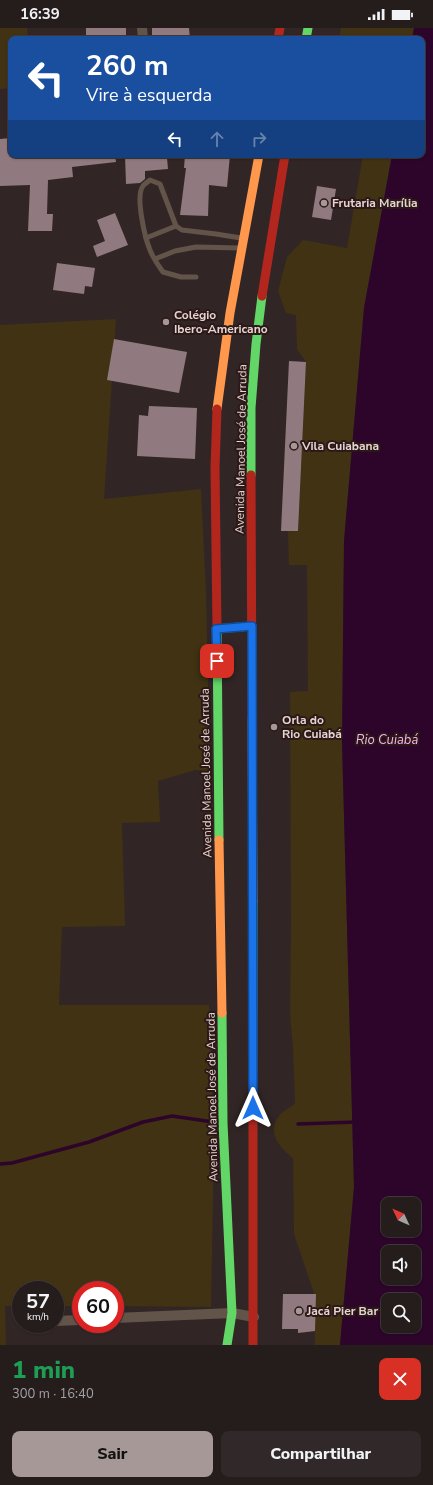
<!DOCTYPE html>
<html lang="pt">
<meta charset="utf-8">
<style>
body{margin:0;font-family:"Nunito Sans",sans-serif;background:#312929;color:#f1f3f6;height:100vh;display:flex;flex-direction:column;font-size:15px;white-space:nowrap}
*{box-sizing:border-box;margin:0}
p{font-size:13px;color:#a3a1a3}
.icon{flex:none;width:22px;height:22px;fill:none;stroke:currentColor;stroke-width:2;stroke-linecap:round;stroke-linejoin:round}
.map{position:relative;height:1317px;overflow:hidden}
.details{display:flex;flex-direction:column;background:#251c1c;flex:1}
.details>*{flex:none}
.top-card{position:absolute;left:8px;top:8px;width:417px;height:122px;border-radius:8px;box-shadow:0 1px 3px #0004,0 0 0 1px #423a3b;background:#1a4fa0;color:#fff;overflow:hidden}
.needle{width:26px;rotate:314deg}
.tools{position:absolute;left:381px;top:1169px;display:grid;gap:8px}
.tools a{display:grid;place-items:center;width:40px;height:40px;border-radius:8px;background:#251c1c;box-shadow:0 1px 3px #0004,0 0 0 1px #423a3b;font-size:20px}
.speed{position:absolute;left:12px;top:1253px;display:flex;gap:8px;font-size:20px;font-weight:700;text-align:center}
.speed>*{display:grid;place-content:center;width:52px;height:52px;border-radius:50%;background:#251c1c;box-shadow:0 1px 3px #0004,0 0 0 1px #423a3b;line-height:1}
.speed small{font-size:10px;font-weight:400}
.speed .limit{border:6px solid #d22;background:#fff;color:#111}
.pin{position:absolute;display:grid;place-items:center;width:34px;height:34px;color:#fff;margin:-17px;border-radius:8px;box-shadow:0 2px 6px #0006}
.me{position:absolute;width:44px;margin:-22px;rotate:0deg;stroke-linejoin:round;filter:drop-shadow(0 0 3px #0008)}
.turn{display:flex;align-items:center;gap:14px;height:84px;padding:0 12px;font-size:18px}
.turn .icon{width:52px;height:52px;stroke-width:2.5}
.turn b{display:block;font-size:28px;line-height:34px}
.lanes{display:flex;align-items:center;height:38px;padding:0 12px;background:#0003;justify-content:center;gap:20px;direction:ltr}
.lanes .off{opacity:.35}
.round{display:grid;place-items:center;flex:none;width:42px;height:42px;border-radius:8px;background:#312929}
.headline{display:flex;align-items:center;justify-content:space-between;height:68px;padding:0 12px}
h1{font-size:24px;font-weight:800;line-height:30px;color:#1e9e55}
.cta{display:flex;gap:8px;margin-top:auto;padding:8px 12px}
.cta a{flex:1;height:46px;border-radius:8px;background:#a59896;color:#111;font-size:16px;font-weight:800;line-height:46px;text-align:center}
.cta a+a{background:#312929;color:#f1f3f6}
.status{display:flex;justify-content:space-between;align-items:center;height:28px;padding:0 20px;background:#251c1c;direction:ltr}
.status svg{height:11px;fill:currentColor}
.map>svg:first-child{display:block}
.green{fill:#413213}
.water{fill:#2d052b;fill-rule:evenodd}
.lines{fill:none;stroke-linecap:round;stroke-linejoin:round}
.stream{stroke:#2d052b;stroke-width:3.5}
.building{fill:#907a7f}
.lane{stroke:#63544a;stroke-width:5}
.street{stroke:#63544a;stroke-width:10}
.fast{stroke:#63d668;stroke-width:9}
.slow{stroke:#ff974d;stroke-width:9}
.jam{stroke:#b3261e;stroke-width:9}
.route-casing{stroke:#114b97;stroke-width:10}
.route{stroke:#1a73e8;stroke-width:7}
.poi-dot{fill:#a59896;stroke:#2c1816;stroke-width:1.5}
.labels{text-anchor:middle;dominant-baseline:central;stroke-width:4;stroke-linejoin:round;paint-order:stroke}
.poi-label{font-size:12px;font-weight:bold;fill:#e4d5d3;stroke:#2c1816;text-anchor:start}
.street-label{font-size:12px;fill:#e4d5d3;stroke:#2c1816}
.water-label{font-size:13px;font-style:italic;fill:#f7b2f2;stroke:#2c1816}
</style>
<div class="status"><b>16:39</b><svg viewBox="0 0 49 12"><path d="M0 12V9h3v3zM5 12V6h3v6zM10 12V3h3v9zM15 12V0h3v12zM26 1h20v11H26zM47 4h2v5h-2z"/></svg></div>
<div class="map">
<svg width="433" height="1317" viewBox="0 0 433 1317">
<rect width="100%" height="100%" fill="#312625"/>
<!-- green -->
<g class="green">
<path d="M0,0H27L28,11H11V60L0,61Z"/>
<path d="M341,0H414L412,11H339Z"/>
<path d="M363,127H392L364,280L344,513L342,713L354,1159L340,1317H315V1268L294,1206L293,1130C280,1121 266,1104 279,1088C283,1083 290,1079 295,1076L293,1020L290,985L291,893L290,664L308,663L307,537H289L288,503H298L306,334L297,321L296,287L286,285L278,263L287,229L303,212L347,220Z"/>
<path d="M116,291L104,471L201,461L206,565L210,743L195,742L158,753L160,794L122,795L125,898L62,899L59,977H209L214,1117L211,1279L115,1278V1262H81V1278H55V1262H21V1278H5L6,1317H0V297Z"/>
</g>
<!-- water -->
<path class="water" d="M414,0H433V1317H340L354,1159L342,713L344,513L364,280L392,127H422V11H412ZM388,1176H414V1202H388ZM388,1224H414V1250H388ZM388,1272H414V1298H388Z"/>
<g class="lines">
<!-- stream -->
<g class="stream">
<path d="M298,1096L357,1094"/>
<path d="M0,1136L12,1135L89,1114L143,1094L172,1088L213,1094"/>
</g>
</g>
<!-- building -->
<g class="building">
<rect x="86" y="0" width="40" height="11"/>
<path d="M152,0H189L190,11H152Z"/>
<path d="M11,110V127H115L116,134L72,139L73,149L48,152L47,186H53L52,203H28L30,157L0,158V111Z"/>
<path d="M125,127H155V130H167L168,141L145,143V151L140,155L126,156Z"/>
<path d="M185,127H230L227,159L209,157L208,188L180,187L186,140H184Z"/>
<path d="M317,158L336,161L331,192L312,189Z"/>
<path d="M115,185L128,217L97,229L93,218L105,213L97,192Z"/>
<path d="M57,235L95,240L92,259L85,258L84,266L53,262Z"/>
<path d="M114,311L187,324L179,365L107,352Z"/>
<path d="M289,333L306,334L298,503H281Z"/>
<path d="M149,378L197,380L195,431L137,428L139,387L148,388Z"/>
<path d="M283,1266H316L315,1303L298,1305V1301H282Z"/>
</g>
<g class="lines">
<!-- lane -->
<g class="lane">
<path d="M146,210L176,198"/>
<path d="M155,231L175,223L196,219L240,220"/>
<path d="M196,249H181L163,244C158,237 153,230 150,222C145,210 135,168 143,158C144,156 148,154 150,152L160,156L176,198L182,202L216,206L241,210"/>
</g>
<!-- street -->
<g class="street">
<path d="M142,0L143,11"/>
<path d="M115,1290L232,1285L254,1289"/>
<path d="M55,1293L81,1292"/>
</g>
<!-- fast -->
<g class="fast">
<path d="M306,11L308,0"/>
<path d="M251,447V380L256,316L262,268"/>
<path d="M216,601L252,598"/>
<path d="M217,601L219,812"/>
<path d="M253,873V1042"/>
<path d="M222,985L223,1095L232,1285L227,1317"/>
</g>
<!-- slow -->
<g class="slow">
<path d="M217,381L230,285L259,127"/>
<path d="M252,690L253,873"/>
<path d="M219,812L222,985"/>
</g>
<!-- jam -->
<g class="jam">
<path d="M278,11L280,0"/>
<path d="M262,268L285,127"/>
<path d="M251,447L252,690"/>
<path d="M217,601L215,440L217,381"/>
<path d="M253,1317V1042"/>
</g>
</g>
<g class="lines">
<!-- route casing -->
<g class="route-casing">
<path id="route" d="M217,633L216,601L252,598L253,1080"/>
</g>
<!-- route -->
<use href="#route" class="route"/>
</g>
<!-- markers -->
<g class="poi-dot">
<circle cx="324" cy="175" r="4"/>
<circle cx="166" cy="294" r="4"/>
<circle cx="294" cy="418" r="4"/>
<circle cx="274" cy="699" r="4"/>
<circle cx="299" cy="1283" r="4"/>
</g>
<g class="labels">
<!-- poi labels -->
<g class="poi-label">
<text x="332" y="175">Frutaria Marília</text>
<text x="174" y="287">Colégio<tspan x="174" dy="14">Ibero-Americano</tspan></text>
<text x="302" y="418">Vila Cuiabana</text>
<text x="282" y="692">Orla do<tspan x="282" dy="14">Rio Cuiabá</tspan></text>
<text x="307" y="1283">Jacá Pier Bar</text>
</g>
<!-- street labels -->
<g class="street-label">
<text transform="translate(241 421) rotate(-89)">Avenida Manoel José de Arruda</text>
<text transform="translate(206 745) rotate(-91)">Avenida Manoel José de Arruda</text>
<text transform="translate(212 1069) rotate(-91)">Avenida Manoel José de Arruda</text>
</g>
<!-- water labels -->
<g class="water-label">
<text x="387" y="712">Rio Cuiabá</text>
</g>
</g>
</svg>
<div class="tools">
<a><svg class="needle" viewBox="-14 -14 28 28"><path d="M0-13l5 13h-10z" fill="#e53935"/><path d="M0 13l5-13h-10z" fill="#a3a1a3"/></svg></a>
<a><svg class="icon" aria-label="sound" viewBox="0 0 24 24"><path d="M4 9h4l5-4v14l-5-4H4zM17 9q2 3 0 6"/></svg></a>
<a><svg class="icon" aria-label="search" viewBox="0 0 24 24"><circle cx="10" cy="10" r="6"/><path d="M15 15l6 6"/></svg></a>
</div>
<div class="speed"><div>57<small>km/h</small></div><div class="limit">60</div></div>
<div class="pin" style="left:217px;top:633px;background:#d93025"><svg class="icon" aria-label="arrive" viewBox="0 0 24 24"><path d="M6 21V4h12l-3 4 3 4H6"/></svg></div>
<svg class="me" style="left:253px;top:1080px" viewBox="-20 -20 40 40"><path d="M0-17L14 15 0 8-14 15z" fill="#1a73e8" stroke="#fff" stroke-width="4"/></svg>
<div class="top-card">
<div class="turn"><svg class="icon" aria-label="left" viewBox="0 0 24 24"><path d="M17 20v-9H6M10 6l-5 5 5 5"/></svg><div><b>260 m</b>Vire à esquerda</div></div>
<div class="lanes"><svg class="icon" aria-label="left" viewBox="0 0 24 24"><path d="M17 20v-9H6M10 6l-5 5 5 5"/></svg><svg class="icon off" aria-label="ahead" viewBox="0 0 24 24"><path d="M12 20V5M6 11l6-6 6 6"/></svg><svg class="icon off" aria-label="right" viewBox="0 0 24 24"><path d="M7 20v-9h11M14 6l5 5-5 5"/></svg></div>
</div>
</div>
<section class="details">
<div class="headline"><div><h1>1 min</h1><p>300 m · 16:40</p></div><a class="round" style="background:#d93025;color:#fff"><svg class="icon" aria-label="close" viewBox="0 0 24 24"><path d="M6 6l12 12M18 6L6 18"/></svg></a></div>
<div class="cta"><a>Sair</a><a>Compartilhar</a></div>
</section>
